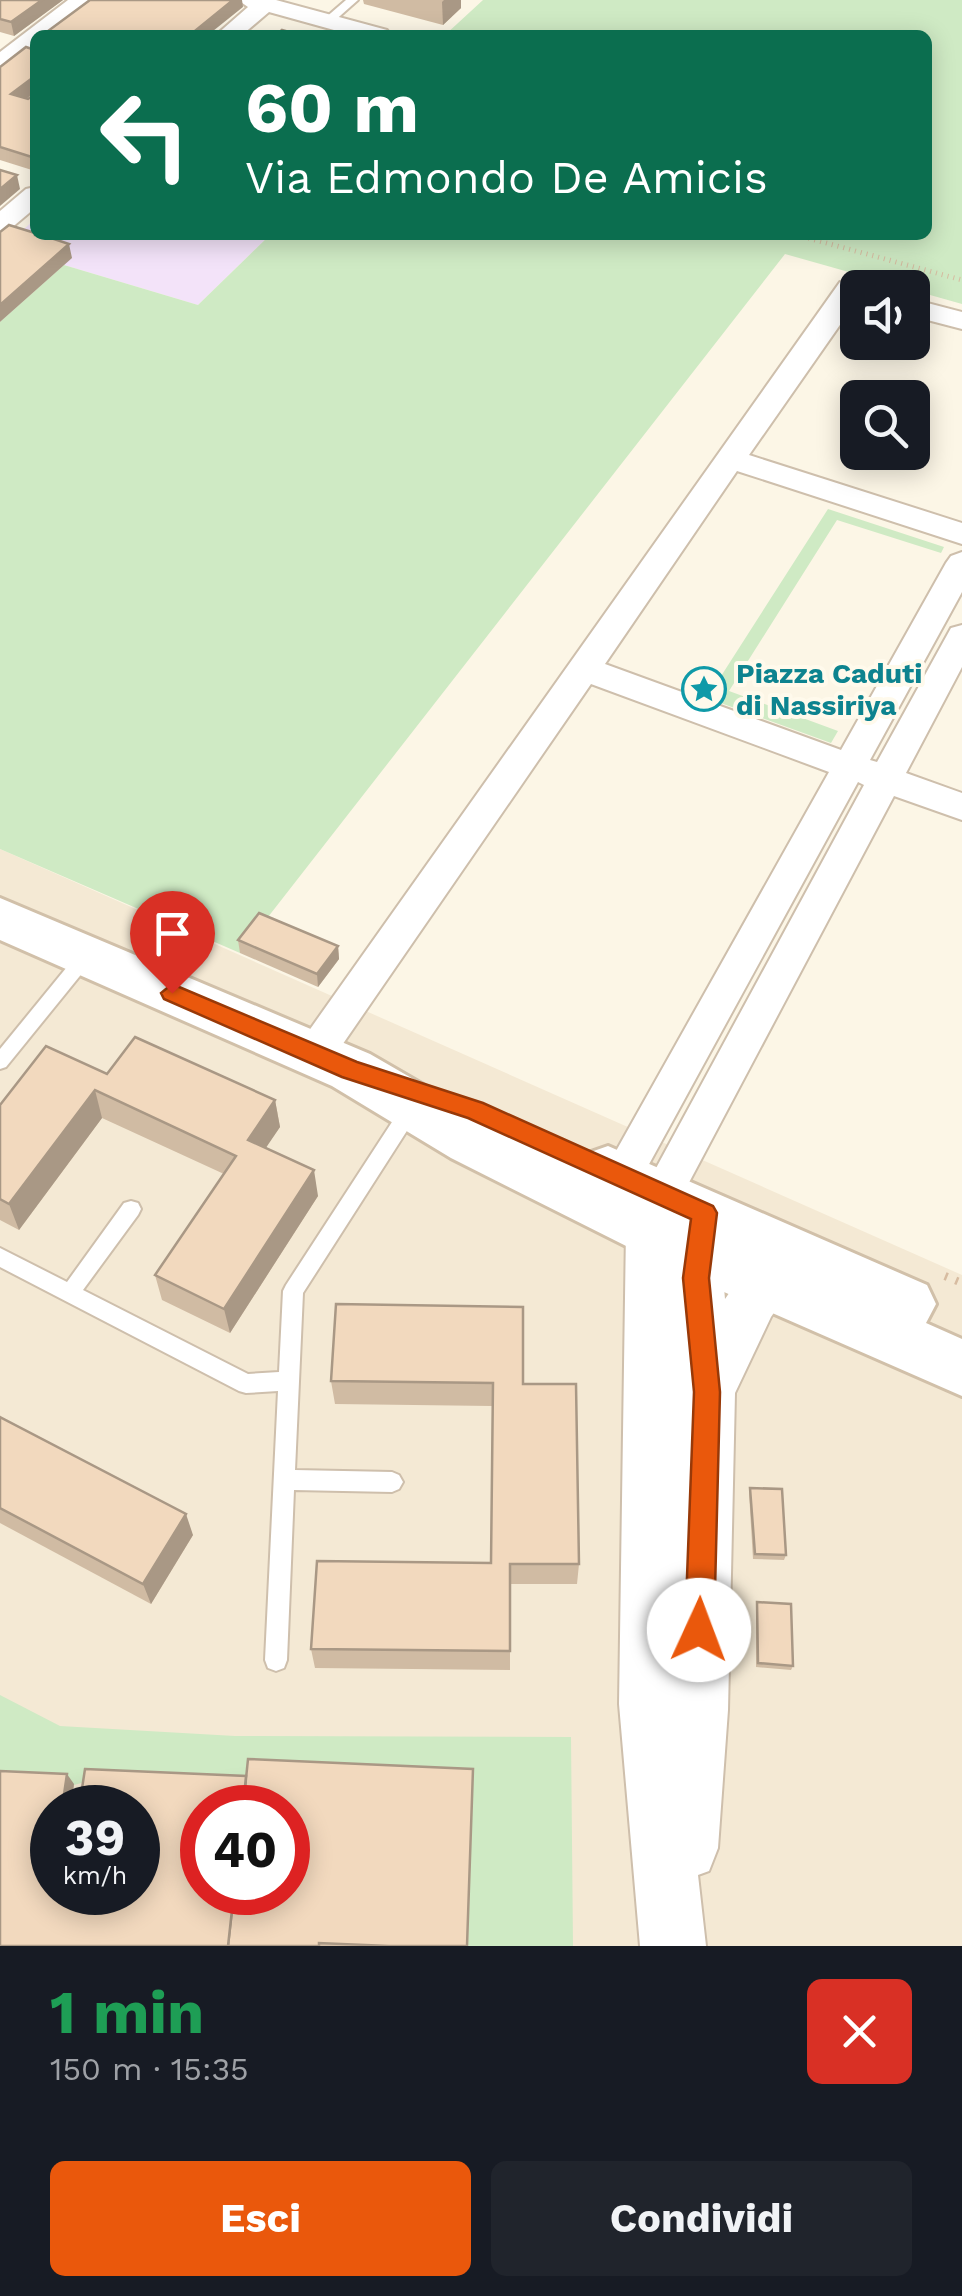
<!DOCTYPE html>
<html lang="it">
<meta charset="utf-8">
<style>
body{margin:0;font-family:"Work Sans",sans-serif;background:#20242c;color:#f1f3f6;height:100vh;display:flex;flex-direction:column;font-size:38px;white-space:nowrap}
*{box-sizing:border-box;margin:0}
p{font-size:32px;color:#9ea1a6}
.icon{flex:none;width:55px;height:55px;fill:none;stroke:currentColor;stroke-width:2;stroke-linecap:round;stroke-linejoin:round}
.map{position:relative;height:1946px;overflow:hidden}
.panel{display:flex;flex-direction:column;background:#171b24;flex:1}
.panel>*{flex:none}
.banner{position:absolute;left:30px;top:30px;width:902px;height:210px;border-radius:15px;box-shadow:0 5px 25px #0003;background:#0b6e4f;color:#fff;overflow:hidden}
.buttons{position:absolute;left:840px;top:270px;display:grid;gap:20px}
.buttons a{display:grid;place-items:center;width:90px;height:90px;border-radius:15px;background:#171b24;box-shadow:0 5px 25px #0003;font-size:50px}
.speed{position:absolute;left:30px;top:1785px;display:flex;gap:20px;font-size:50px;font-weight:700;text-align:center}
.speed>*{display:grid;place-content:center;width:130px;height:130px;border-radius:50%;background:#171b24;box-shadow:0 5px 25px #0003;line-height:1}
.speed small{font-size:25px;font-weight:400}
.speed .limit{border:15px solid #d22;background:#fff;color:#111}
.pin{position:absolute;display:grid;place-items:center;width:85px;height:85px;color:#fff;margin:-102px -42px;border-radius:50% 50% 50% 0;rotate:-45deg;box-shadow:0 0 10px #0007}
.pin .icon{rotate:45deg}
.me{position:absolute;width:110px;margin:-55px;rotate:2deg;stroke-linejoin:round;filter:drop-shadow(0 0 8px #0008)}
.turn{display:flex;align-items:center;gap:35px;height:210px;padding:0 50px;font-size:45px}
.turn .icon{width:130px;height:130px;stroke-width:2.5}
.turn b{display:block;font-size:70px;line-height:85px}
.round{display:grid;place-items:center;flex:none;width:105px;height:105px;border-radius:15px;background:#20242c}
.head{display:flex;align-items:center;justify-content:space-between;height:170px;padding:0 50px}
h1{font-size:60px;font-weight:700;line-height:75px;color:#1e9e55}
.primary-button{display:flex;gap:20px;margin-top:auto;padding:20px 50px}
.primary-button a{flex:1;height:115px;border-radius:15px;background:#ea580c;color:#fff;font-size:40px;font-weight:700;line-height:115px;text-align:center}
.primary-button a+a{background:#20242c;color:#f1f3f6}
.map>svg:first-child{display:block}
.residential{fill:#f4e9d4;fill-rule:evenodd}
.education{fill:#f3e3f9}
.green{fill:#cfeac4}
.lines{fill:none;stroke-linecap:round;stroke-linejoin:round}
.service-casing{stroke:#cebfac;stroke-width:4}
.minor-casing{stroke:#cebfac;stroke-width:4}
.tertiary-casing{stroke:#cebfac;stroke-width:4}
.secondary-casing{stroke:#d1c0a9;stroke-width:6}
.path-far1{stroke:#d7bca1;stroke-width:5;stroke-dasharray:1 5;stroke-linecap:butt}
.path{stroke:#d7bca1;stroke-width:8;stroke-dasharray:2.5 9;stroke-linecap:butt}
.service{fill:#fff;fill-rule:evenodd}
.minor{fill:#fff;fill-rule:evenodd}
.tertiary{fill:#fff;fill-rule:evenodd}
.secondary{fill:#fff;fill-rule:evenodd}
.wall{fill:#d0bba3}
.shaded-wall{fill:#a99885}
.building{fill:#f2d9be;stroke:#a99885;stroke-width:2.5}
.route{fill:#ea580c;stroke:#983908;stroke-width:2.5}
.labels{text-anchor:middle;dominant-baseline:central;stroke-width:8;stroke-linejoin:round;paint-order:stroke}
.culture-label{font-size:28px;font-weight:bold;fill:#0d838f;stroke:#fffaec;text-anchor:start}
</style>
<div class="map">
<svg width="962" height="1946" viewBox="0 0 962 1946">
<rect width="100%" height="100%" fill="#fcf6e6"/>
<!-- residential -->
<path class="residential" d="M0,849L962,1275V1946H0ZM52,1808H138V1892H52ZM202,1808H288V1892H202Z"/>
<!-- education -->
<path class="education" d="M35,219V235H270L198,305L64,265L23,230Z"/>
<!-- green -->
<g class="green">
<path d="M483,0H962V304L785,254L240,953L0,849V322L64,265L198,305L270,235H928V35H445Z"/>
<path d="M828,509L944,547L941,553L837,520L729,691L838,731L831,743L707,698Z"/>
<path d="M0,1695L60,1726L235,1736L571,1737L573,1946H468L473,1783L250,1787L92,1780L74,1785L0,1781Z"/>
</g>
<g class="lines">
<!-- service casing -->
<g class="service-casing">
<g id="service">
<path d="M346,0H358L332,23H324V19Z"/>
<path d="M86,949L92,951L95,956L92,961L6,1067L0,1069V1049L80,951Z"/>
<path d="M412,1099L419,1102L421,1107L419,1112L303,1293L295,1470L392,1472L399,1475L403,1482L399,1489L392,1492L294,1490L287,1660L284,1668L276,1671L268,1668L265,1660L278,1391L246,1393L239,1391L0,1267V1248L67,1282L124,1203L131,1201L138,1203L141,1209L138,1215L83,1290L248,1374L279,1372L283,1291L286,1285L405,1102Z"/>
</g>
</g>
<!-- minor casing -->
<g class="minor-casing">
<g id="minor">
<path d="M68,0H95L52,35H35V48L0,70V52Z"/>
<path d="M238,0H276L387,30L391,35H352L269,12L242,35H216L248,7Z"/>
<path d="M35,187V208L9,230L0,232V211L26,189Z"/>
<path d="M850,280L869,288H858V299L749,455L962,523V544L737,471L605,664L841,750L946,563L951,556L962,552V592L870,760L877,762L951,628L962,625V667L906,773L962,793V820L894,796L676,1207L662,1212L648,1207L642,1194L864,785L858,782L636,1188L622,1193L608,1188L602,1176L829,772L591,684L329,1064L315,1069L301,1064L296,1053L301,1042L840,282Z"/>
<path d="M912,299L962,312V329L912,316Z"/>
</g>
</g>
<!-- tertiary casing -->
<g class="tertiary-casing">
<path id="tertiary" d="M661,1175L679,1181L686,1201L704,1194L722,1201C736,1230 721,1267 725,1299L748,1266L767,1259L786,1266L794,1283L771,1317L735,1393L728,1710L718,1848L709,1871L698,1875L706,1946H640L619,1704L626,1230L643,1181Z"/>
</g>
<!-- secondary casing -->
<g class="secondary-casing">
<path id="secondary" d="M0,898L370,1054L491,1124L581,1168L588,1153L608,1146L927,1285L936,1304L926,1323L962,1339V1396L676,1271L451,1158L332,1086L0,940Z"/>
</g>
<!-- path-far1 -->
<path class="path-far1" d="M797,235L962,280"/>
<!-- path -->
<path class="path" d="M945,1276L962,1283"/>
<!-- service -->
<use href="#service" class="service"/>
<!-- minor -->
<use href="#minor" class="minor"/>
<!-- tertiary -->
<use href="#tertiary" class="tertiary"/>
<!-- secondary -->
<use href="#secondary" class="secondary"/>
</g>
<!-- wall -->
<g class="wall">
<path d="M0,0H63L14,36L0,32Z"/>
<path d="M363,0H461V8L443,25L364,4Z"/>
<path d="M35,50V92L26,99H28L35,94V171L0,160V67Z"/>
<path d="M238,940L338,946L339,959L318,987L240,953Z"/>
<path d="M107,1074L275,1100L280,1127L265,1148L318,1196L230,1333L162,1300L155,1275L224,1174L102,1118L19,1230L0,1220V1105Z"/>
<path d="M331,1381L523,1384L579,1564L577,1584H510V1670L315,1668L311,1649L491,1563L492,1406L335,1404Z"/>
<path d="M0,1417L193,1535L151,1604L0,1523Z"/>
<path d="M750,1488L786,1555L784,1560L753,1559L749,1493Z"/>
<path d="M757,1602L793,1666L791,1670L756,1667V1607Z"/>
<path d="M74,1784L52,1892L468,1946H0Z"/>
</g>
<!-- shaded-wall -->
<g class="shaded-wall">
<path d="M42,0H63L14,36L11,22Z"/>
<path d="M233,0H242L243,7L208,35H190Z"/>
<path d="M444,0H461V8L443,25L442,2Z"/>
<path d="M35,76V92L14,108L11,94Z"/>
<path d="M17,175L20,189L0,206V189Z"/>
<path d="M69,244L72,258L0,322V305Z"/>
<path d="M338,946L339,959L318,987L317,974Z"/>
<path d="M95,1090L102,1118L19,1230L9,1204Z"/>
<path d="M275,1100L280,1127L253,1167L248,1140Z"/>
<path d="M314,1170L318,1196L230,1333L224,1309Z"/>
<path d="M186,1514L193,1535L151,1604L143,1584Z"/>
<path d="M67,1774L74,1784L71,1808H62Z"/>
</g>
<!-- building -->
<g class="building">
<path d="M0,0H42L11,22L0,19Z"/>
<path d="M90,0H233L190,35H60L48,31Z"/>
<path d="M282,30L300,35H276Z"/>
<path d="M26,47L35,50V76L11,94L28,99L35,94V158L0,147V67Z"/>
<path d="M0,170L17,175L0,189Z"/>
<path d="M9,225L35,233V235H42L69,244L0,305V232Z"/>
<path d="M259,913L338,946L317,974L238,940Z"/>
<path d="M135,1037L275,1100L248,1140L314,1170L224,1309L155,1275L236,1156L95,1090L9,1204L0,1199V1105L46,1046L107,1074Z"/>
<path d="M336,1304L523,1307V1384H576L579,1564H510V1651L311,1649L317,1561L491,1563L493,1383L331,1381Z"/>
<path d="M0,1417L186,1514L143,1584L0,1508Z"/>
<path d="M750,1488L782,1489L786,1555L755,1554Z"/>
<path d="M757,1602L791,1604L793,1666L758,1663Z"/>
<path d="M248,1759L473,1769L467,1946H389L319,1943V1946H228L234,1892H288V1808H243Z"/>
<path d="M85,1769L246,1776L243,1808H202V1892H234L228,1946H0V1771L67,1774L62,1808H52V1892H138V1808H79Z"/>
</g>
<!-- route -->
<path class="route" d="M172,984L357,1062L483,1103L713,1206L717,1213L709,1278L720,1392L714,1630L709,1640L699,1645L689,1640L685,1630L694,1392L683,1278L691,1219L468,1118L342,1077L164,999L161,993Z"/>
<!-- icons -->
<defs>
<g id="sight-ring" transform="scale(2.25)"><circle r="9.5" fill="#fffaec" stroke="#0f9aa8" stroke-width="1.5"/><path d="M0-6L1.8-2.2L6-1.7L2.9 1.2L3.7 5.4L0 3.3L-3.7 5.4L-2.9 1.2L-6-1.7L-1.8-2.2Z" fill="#0f9aa8"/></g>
</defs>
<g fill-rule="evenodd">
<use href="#sight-ring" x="704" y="689"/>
</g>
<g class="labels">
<!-- culture labels -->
<g class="culture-label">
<text x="736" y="673">Piazza Caduti<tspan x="736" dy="32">di Nassiriya</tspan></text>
</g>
</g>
</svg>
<div class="buttons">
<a><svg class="icon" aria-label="sound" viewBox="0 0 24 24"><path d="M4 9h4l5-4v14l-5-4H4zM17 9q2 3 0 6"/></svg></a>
<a><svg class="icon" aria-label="search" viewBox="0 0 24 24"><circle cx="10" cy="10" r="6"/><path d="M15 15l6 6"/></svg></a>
</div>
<div class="speed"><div>39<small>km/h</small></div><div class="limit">40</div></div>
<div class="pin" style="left:172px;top:993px;background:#d93025"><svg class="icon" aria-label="arrive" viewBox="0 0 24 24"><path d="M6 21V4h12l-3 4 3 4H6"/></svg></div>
<svg class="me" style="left:699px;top:1630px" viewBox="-20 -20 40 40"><circle r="19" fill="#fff"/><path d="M0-13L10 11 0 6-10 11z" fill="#ea580c"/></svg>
<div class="banner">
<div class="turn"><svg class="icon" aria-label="left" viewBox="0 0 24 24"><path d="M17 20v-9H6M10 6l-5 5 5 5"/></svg><div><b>60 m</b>Via Edmondo De Amicis</div></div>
</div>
</div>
<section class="panel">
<div class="head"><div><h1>1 min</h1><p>150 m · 15:35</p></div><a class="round" style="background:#d93025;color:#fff"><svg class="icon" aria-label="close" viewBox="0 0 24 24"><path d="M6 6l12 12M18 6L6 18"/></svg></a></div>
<div class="primary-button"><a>Esci</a><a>Condividi</a></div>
</section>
